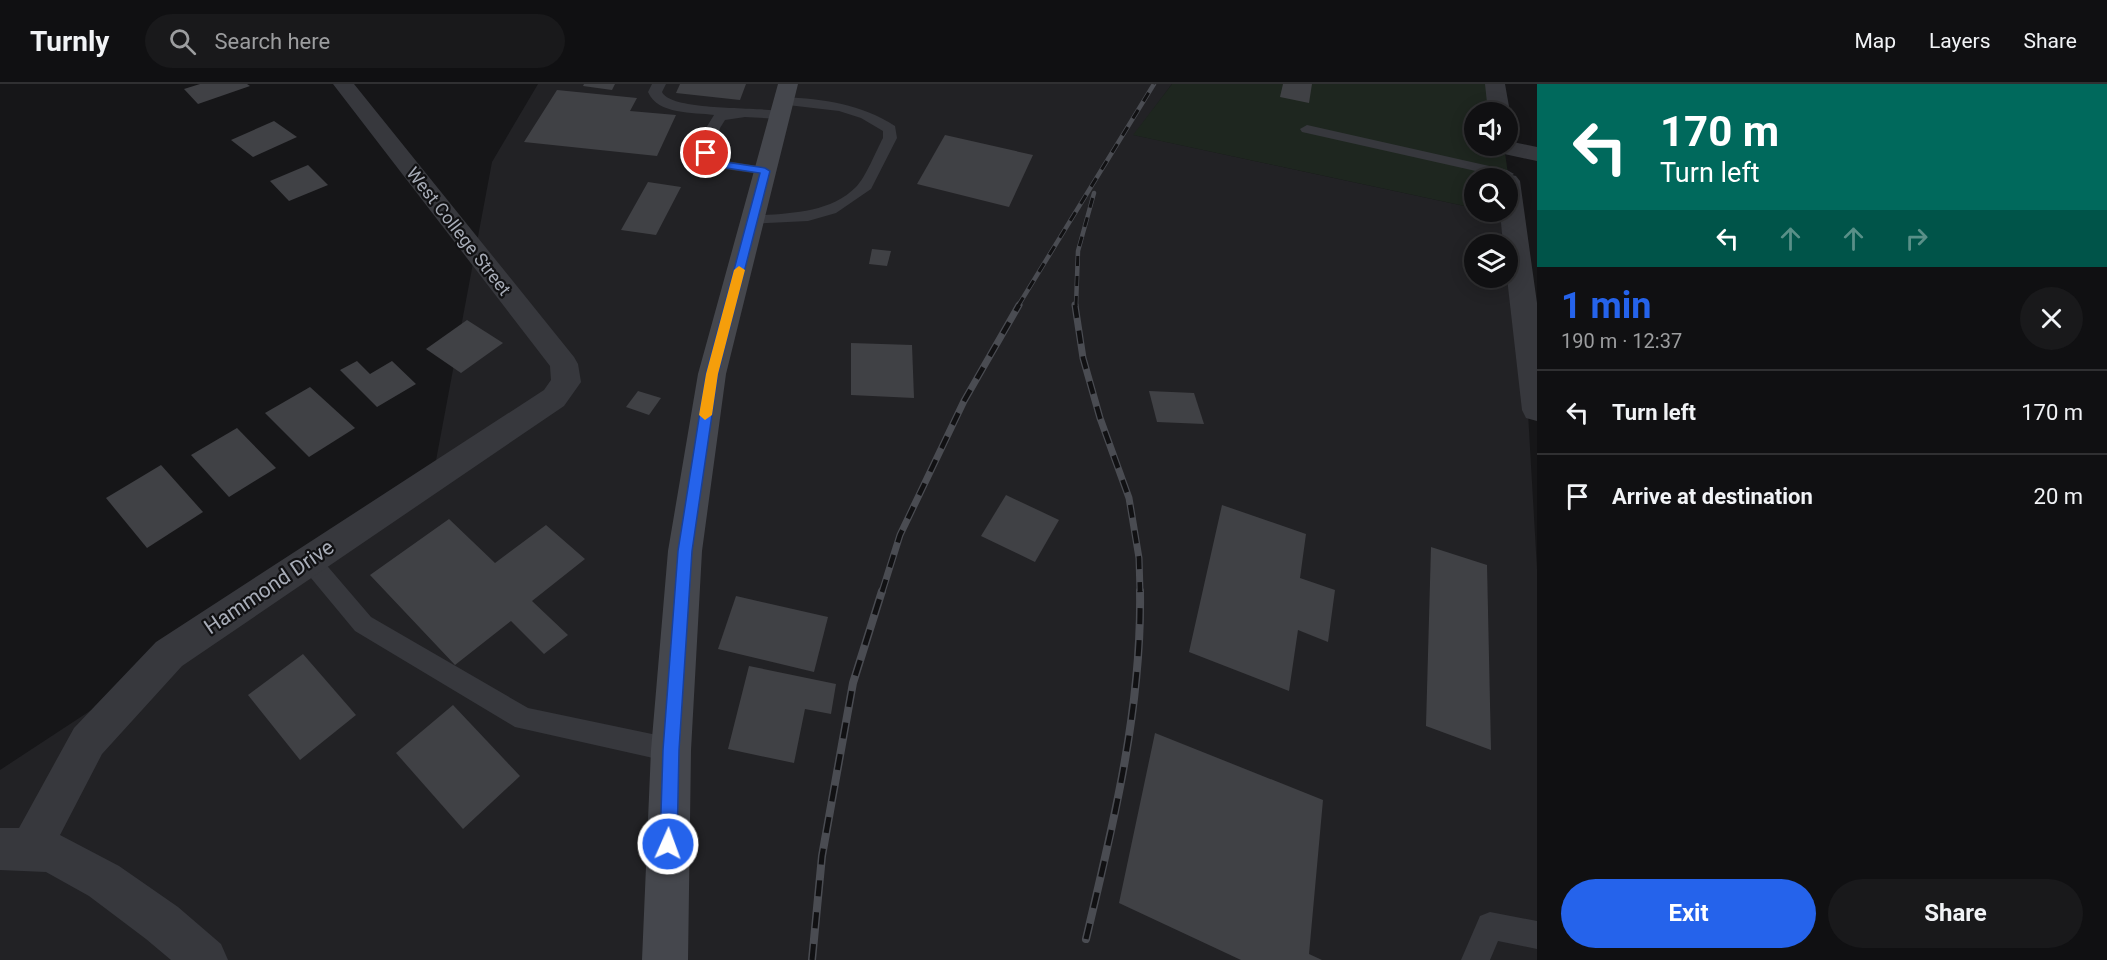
<!DOCTYPE html>
<meta charset="utf-8">
<style>
body{margin:0;font-family:Roboto,sans-serif;background:#19191b;color:#f1f3f6;height:100vh;display:flex;flex-direction:column;font-size:22px;white-space:nowrap}
*{box-sizing:border-box;margin:0}
p{font-size:20px;color:#9c9d9f}
.icon{flex:none;width:33px;height:33px;fill:none;stroke:currentColor;stroke-width:2;stroke-linecap:round;stroke-linejoin:round}
.map{position:relative;flex:1;overflow:hidden}
.sheet{display:flex;flex-direction:column;background:#101012;width:570px}
.sheet>*{flex:none}
.hud{background:#00695c;color:#fff;overflow:hidden}
.tools{position:absolute;left:1464px;top:18px;display:grid;gap:12px}
.tools a{display:grid;place-items:center;width:54px;height:54px;border-radius:50%;background:#101012;box-shadow:0 3px 15px #0003,0 0 0 2px #303032;font-size:30px}
.pin{position:absolute;display:grid;place-items:center;width:51px;height:51px;color:#fff;margin:-26px;border:3px solid #fff;border-radius:50%;box-shadow:0 2px 6px #0007}
.me{position:absolute;width:66px;margin:-33px;rotate:2deg;stroke-linejoin:round;filter:drop-shadow(0 0 4px #0008)}
.turn{display:flex;align-items:center;gap:21px;height:126px;padding:0 24px;font-size:27px}
.turn .icon{width:78px;height:78px;stroke-width:2.5}
.turn b{display:block;font-size:42px;line-height:51px}
.lanes{display:flex;align-items:center;height:57px;padding:0 24px;background:#0003;justify-content:center;gap:30px;direction:ltr}
.lanes .off{opacity:.35}
.round{display:grid;place-items:center;flex:none;width:63px;height:63px;border-radius:32px;background:#19191b}
.headline{display:flex;align-items:center;justify-content:space-between;height:102px;padding:0 24px}
h1{font-size:36px;font-weight:700;line-height:45px;color:#2563eb}
.primary-button{display:flex;gap:12px;margin-top:auto;padding:12px 24px}
.primary-button a{flex:1;height:69px;border-radius:36px;background:#2563eb;color:#fff;font-size:24px;font-weight:700;line-height:69px;text-align:center}
.primary-button a+a{background:#19191b;color:#f1f3f6}
ul{padding:0;list-style:none}
li{display:flex;align-items:center;gap:18px;height:84px;padding:0 24px;border-top:2px solid #303032}
li div{flex:1}
li b{display:block;font-size:22px}
li em{font-style:normal}
header{display:flex;align-items:center;gap:36px;box-sizing:border-box;height:84px;padding:0 30px;background:#101012;border-bottom:2px solid #303032}
header strong{font-size:28px}
nav{display:flex;gap:33px;margin-inline-start:auto;font-size:21px}
.search{width:420px;height:54px;background:#19191b;display:flex;align-items:center;gap:15px;box-sizing:border-box;padding:0 21px;border-radius:33px;color:#9c9d9f;font-size:22px}
main{display:flex;flex:1;min-height:0}
.map>svg:first-child{display:block}
.built{fill:#222225;fill-rule:evenodd}
.green{fill:#1e261f}
.building{fill:#404145}
.lines{fill:none;stroke-linecap:round;stroke-linejoin:round}
.lane{fill:#37383d;fill-rule:evenodd}
.street{fill:#37383d;fill-rule:evenodd}
.secondary{fill:#45474d;fill-rule:evenodd}
.rail-far2-casing{stroke:#4a4c52;stroke-width:4.5}
.rail-far1-casing{stroke:#4a4c52;stroke-width:7}
.rail-casing{stroke:#4a4c52;stroke-width:8}
.rail-far2{stroke:#111113;stroke-width:3;stroke-dasharray:10;stroke-linecap:butt}
.rail-far1{stroke:#111113;stroke-width:4.5;stroke-dasharray:13;stroke-linecap:butt}
.rail{stroke:#111113;stroke-width:5;stroke-dasharray:16;stroke-linecap:butt}
.route{fill:#2563eb;stroke:#184099;stroke-width:1.5}
.slow{fill:#f59e0b}
.labels{text-anchor:middle;dominant-baseline:central;stroke-width:4.5;stroke-linejoin:round;paint-order:stroke}
.far-street-label{font-size:18px;fill:#a8adb8;stroke:#111113}
.street-label{font-size:21px;fill:#a8adb8;stroke:#111113}
</style>
<header>
<strong>Turnly</strong>
<div class="search"><svg class="icon" aria-label="search" viewBox="0 0 24 24"><circle cx="10" cy="10" r="6"/><path d="M15 15l6 6"/></svg>Search here</div>
<nav><a>Map</a><a>Layers</a><a>Share</a></nav>
</header>
<main>
<div class="map">
<svg width="1537" height="876" viewBox="0 0 1537 876">
<rect width="100%" height="100%" fill="#161618"/>
<!-- built -->
<path class="built" d="M538,0H1172L1134,51L1474,124V128H1492L1514,132L1519,173L1537,485V876H0V686L431,403L492,78ZM1474,160H1508V194H1474Z"/>
<!-- green -->
<path class="green" d="M1172,0H1496L1500,28H1474V62H1504L1514,132L1492,128H1508V94H1474V124L1133,51Z"/>
<!-- building -->
<g class="building">
<path d="M200,0H247L250,2L198,20L184,5Z"/>
<path d="M584,0H615L612,6L583,2Z"/>
<path d="M680,0H746L740,16L676,9Z"/>
<path d="M1283,0H1312L1309,19L1280,13Z"/>
<path d="M557,6L637,14L630,27L676,31L657,72L524,58Z"/>
<path d="M274,37L297,53L253,73L231,56Z"/>
<path d="M945,51L1033,71L1009,123L917,100Z"/>
<path d="M308,81L328,101L289,117L270,97Z"/>
<path d="M648,98L681,103L656,151L621,146Z"/>
<path d="M872,165L891,167L887,182L869,180Z"/>
<path d="M467,236L503,259L461,289L426,265Z"/>
<path d="M851,259L912,261L914,314L851,311Z"/>
<path d="M357,277L370,290L392,277L416,300L377,323L340,286Z"/>
<path d="M310,303L355,344L309,373L265,329Z"/>
<path d="M638,307L661,314L649,331L626,323Z"/>
<path d="M1149,307L1194,309L1204,340L1157,338Z"/>
<path d="M237,344L276,384L229,413L191,371Z"/>
<path d="M161,381L203,428L147,464L106,414Z"/>
<path d="M1006,411L1059,436L1035,478L981,452Z"/>
<path d="M1222,421L1306,450L1300,494L1335,506L1328,558L1298,546L1289,607L1189,568Z"/>
<path d="M449,435L495,479L546,441L585,475L532,517L568,551L544,570L511,537L455,581L370,491Z"/>
<path d="M1431,463L1487,481L1491,666L1426,642Z"/>
<path d="M736,512L828,533L814,588L718,565Z"/>
<path d="M303,570L356,631L300,676L248,611Z"/>
<path d="M749,582L836,600L831,630L805,625L794,679L728,665Z"/>
<path d="M453,621L520,692L463,745L396,669Z"/>
<path d="M1155,649L1323,716L1309,870L1322,876H1241L1119,819Z"/>
</g>
<g class="lines">
<!-- lane -->
<g class="lane">
<path d="M652,0H666L662,8C671,28 762,22 785,28L787,31L785,34L780,35L745,33L725,36L720,44L713,68L721,76L770,84L772,87L770,90L765,91L711,83L699,69L706,44L714,31C693,28 658,31 648,8Z"/>
<path d="M784,13C824,15 861,20 895,42L897,54L871,105L836,129L808,137L746,140L744,137L746,134L752,132C788,129 829,130 856,103C866,93 876,67 883,54V47L861,34L839,27L779,20L777,17L779,14Z"/>
<path d="M1307,41L1507,86L1514,90L1507,94L1302,48L1300,45Z"/>
<path d="M309,467L317,470L371,533L528,624L671,654L680,657L683,666L680,675L671,678L515,643L355,547L301,482L298,476L301,470Z"/>
<path d="M1490,828L1537,837V865L1498,857L1490,876H1461L1480,832Z"/>
</g>
<!-- street -->
<g class="street">
<path d="M333,0H354L574,273L578,280L581,298L564,322L182,582L102,670L60,751L119,782L178,823L221,860L228,876H171L146,855L89,812L46,788L0,786V744H19L74,644L156,558L544,306L551,296L550,282Z"/>
<path d="M1485,0H1505L1510,28L1508,31V28H1488Z"/>
<path d="M1508,57L1537,63V77L1495,68L1492,63L1508,62Z"/>
<path d="M1508,90L1516,92L1520,97L1537,219V337L1526,334L1522,326L1507,194L1508,160H1503L1500,128H1508V94H1498Z"/>
</g>
<!-- secondary -->
<path class="secondary" d="M778,0H798L726,290L702,467L691,666L688,876H642L651,666L668,467L698,290Z"/>
<!-- rail-far2 casing -->
<g class="rail-far2-casing">
<g id="rail-far2">
<path d="M1018,222L1154,0"/>
<path d="M1076,222L1078,167L1094,109"/>
</g>
</g>
<!-- rail-far1 casing -->
<g class="rail-far1-casing">
<g id="rail-far1">
<path d="M1075,221L1083,274L1100,334L1129,414L1139,474L1140,508"/>
<path d="M882,508L900,451L964,317L1019,221"/>
</g>
</g>
<!-- rail casing -->
<g class="rail-casing">
<g id="rail">
<path d="M1086,855C1113,742 1142,624 1140,507"/>
<path d="M812,876L822,772L853,599L882,507"/>
</g>
</g>
<!-- rail-far2 -->
<use href="#rail-far2" class="rail-far2"/>
<!-- rail-far1 -->
<use href="#rail-far1" class="rail-far1"/>
<!-- rail -->
<use href="#rail" class="rail"/>
</g>
<!-- route -->
<path class="route" d="M703,67H709L719,77L765,84L770,87L718,290L692,467L679,666L677,760L674,766L668,768L662,766L660,760L663,666L678,467L706,290L760,89L713,82L703,71Z"/>
<!-- slow -->
<path class="slow" d="M739,182L745,186L718,290L712,331L705,336L699,331L706,290L734,186Z"/>
<g class="labels">
<!-- far-street labels -->
<g class="far-street-label">
<text transform="translate(459 147) rotate(52)">West College Street</text>
</g>
<!-- street labels -->
<g class="street-label">
<text transform="translate(269 503) rotate(-34)">Hammond Drive</text>
</g>
</g>
</svg>
<div class="tools">
<a><svg class="icon" aria-label="sound" viewBox="0 0 24 24"><path d="M4 9h4l5-4v14l-5-4H4zM17 9q2 3 0 6"/></svg></a>
<a><svg class="icon" aria-label="search" viewBox="0 0 24 24"><circle cx="10" cy="10" r="6"/><path d="M15 15l6 6"/></svg></a>
<a><svg class="icon" aria-label="layers" viewBox="0 0 24 24"><path d="M12 4l9 5-9 5-9-5zM3 14l9 5 9-5"/></svg></a>
</div>
<div class="pin" style="left:706px;top:69px;background:#d93025"><svg class="icon" aria-label="arrive" viewBox="0 0 24 24"><path d="M6 21V4h12l-3 4 3 4H6"/></svg></div>
<svg class="me" style="left:668px;top:760px" viewBox="-20 -20 40 40"><circle r="17" fill="#2563eb" stroke="#fff" stroke-width="3"/><path d="M0-11L8 9 0 5-8 9z" fill="#fff"/></svg>
</div>
<section class="sheet">
<div class="hud">
<div class="turn"><svg class="icon" aria-label="left" viewBox="0 0 24 24"><path d="M17 20v-9H6M10 6l-5 5 5 5"/></svg><div><b>170 m</b>Turn left</div></div>
<div class="lanes"><svg class="icon" aria-label="left" viewBox="0 0 24 24"><path d="M17 20v-9H6M10 6l-5 5 5 5"/></svg><svg class="icon off" aria-label="ahead" viewBox="0 0 24 24"><path d="M12 20V5M6 11l6-6 6 6"/></svg><svg class="icon off" aria-label="ahead" viewBox="0 0 24 24"><path d="M12 20V5M6 11l6-6 6 6"/></svg><svg class="icon off" aria-label="right" viewBox="0 0 24 24"><path d="M7 20v-9h11M14 6l5 5-5 5"/></svg></div>
</div>
<div class="headline"><div><h1>1 min</h1><p>190 m · 12:37</p></div><a class="round"><svg class="icon" aria-label="close" viewBox="0 0 24 24"><path d="M6 6l12 12M18 6L6 18"/></svg></a></div>
<ul>
<li><svg class="icon" aria-label="left" viewBox="0 0 24 24"><path d="M17 20v-9H6M10 6l-5 5 5 5"/></svg><div><b>Turn left</b></div><em>170 m</em></li>
<li><svg class="icon" aria-label="arrive" viewBox="0 0 24 24"><path d="M6 21V4h12l-3 4 3 4H6"/></svg><div><b>Arrive at destination</b></div><em>20 m</em></li>
</ul>
<div class="primary-button"><a>Exit</a><a>Share</a></div>
</section>
</main>
